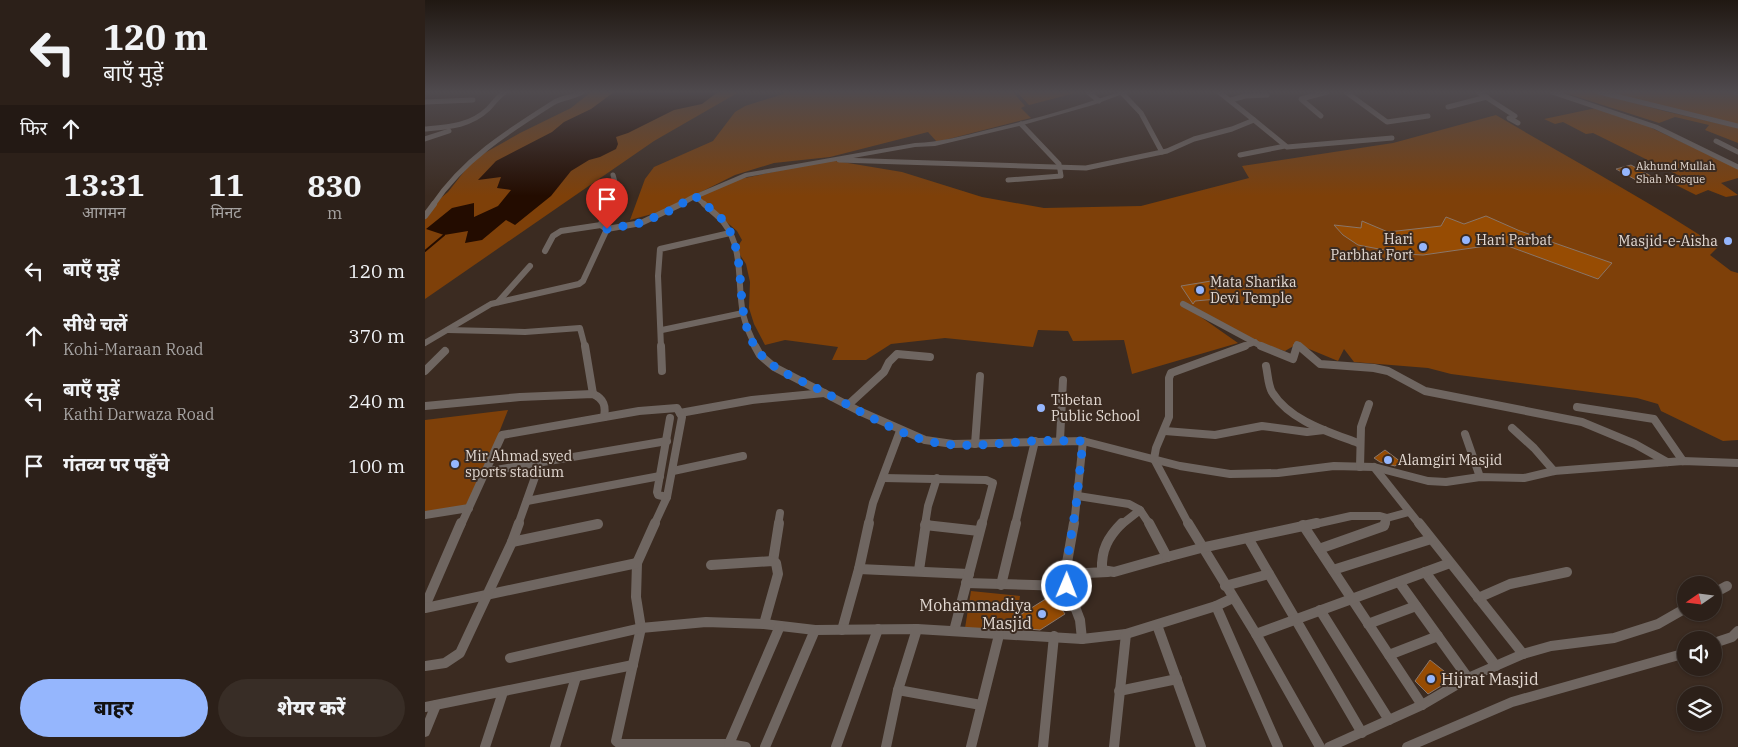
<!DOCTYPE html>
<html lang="hi">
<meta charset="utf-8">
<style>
body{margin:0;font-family:"IBM Plex Serif","Noto Sans Devanagari",serif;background:#382d26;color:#f1f3f6;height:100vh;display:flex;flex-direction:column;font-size:19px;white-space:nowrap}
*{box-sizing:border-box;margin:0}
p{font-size:16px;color:#a6a3a2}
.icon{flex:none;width:28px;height:28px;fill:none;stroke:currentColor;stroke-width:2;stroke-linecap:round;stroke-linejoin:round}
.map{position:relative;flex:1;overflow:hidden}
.drawer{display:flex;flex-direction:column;background:#2c2019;width:425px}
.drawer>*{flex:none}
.banner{background:#2c2019;color:#f1f3f6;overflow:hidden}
.needle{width:32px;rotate:256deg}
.fabs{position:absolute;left:1252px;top:576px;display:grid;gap:10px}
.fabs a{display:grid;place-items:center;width:45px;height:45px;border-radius:50%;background:#2c2019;box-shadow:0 1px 4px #0004,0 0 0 1px #483e38;font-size:25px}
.pin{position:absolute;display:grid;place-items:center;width:42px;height:42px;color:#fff;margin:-51px -21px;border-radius:50% 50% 50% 0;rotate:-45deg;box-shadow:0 0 5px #0007}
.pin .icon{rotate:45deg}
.me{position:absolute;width:55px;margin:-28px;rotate:1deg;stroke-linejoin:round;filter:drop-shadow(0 0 4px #0008)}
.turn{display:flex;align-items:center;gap:18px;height:105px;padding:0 20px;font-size:22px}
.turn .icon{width:65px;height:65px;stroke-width:2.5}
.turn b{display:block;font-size:35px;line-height:42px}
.then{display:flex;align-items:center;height:48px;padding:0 20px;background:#0003;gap:10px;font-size:19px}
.eta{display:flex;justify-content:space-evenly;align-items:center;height:85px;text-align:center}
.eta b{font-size:30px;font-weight:800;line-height:35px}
.primary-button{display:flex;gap:10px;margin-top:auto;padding:10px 20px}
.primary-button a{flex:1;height:58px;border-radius:30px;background:#95b6fd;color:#111;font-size:20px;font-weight:800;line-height:58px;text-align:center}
.primary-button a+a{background:#382d26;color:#f1f3f6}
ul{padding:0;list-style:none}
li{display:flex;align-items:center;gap:15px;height:65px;padding:0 20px}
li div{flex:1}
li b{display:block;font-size:19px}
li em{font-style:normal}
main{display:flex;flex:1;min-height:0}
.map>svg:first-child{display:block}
.green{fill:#7e4009}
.water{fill:#230c00}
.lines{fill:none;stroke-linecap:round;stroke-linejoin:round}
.stream{stroke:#230c00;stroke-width:2}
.building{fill:#974c03;stroke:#89766a}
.minor-far3{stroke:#6f6661;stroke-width:5}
.minor-far2{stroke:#6f6661;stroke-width:6}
.minor-far1{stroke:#6f6661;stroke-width:8}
.minor{stroke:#6f6661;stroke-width:10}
.tertiary{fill:#6f6661;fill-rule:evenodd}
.route{stroke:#1a73e8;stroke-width:9;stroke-dasharray:0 16.2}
.poi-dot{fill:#95b6fd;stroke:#3b2b21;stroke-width:2}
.labels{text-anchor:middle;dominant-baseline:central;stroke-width:4;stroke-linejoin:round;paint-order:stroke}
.far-poi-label{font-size:11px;fill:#e2d8d1;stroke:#3b2b21;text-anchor:start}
.poi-label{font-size:14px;fill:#e2d8d1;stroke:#3b2b21;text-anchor:start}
.near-poi-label{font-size:16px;fill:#e2d8d1;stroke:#3b2b21;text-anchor:end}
</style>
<main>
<section class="drawer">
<div class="banner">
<div class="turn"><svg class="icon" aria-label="left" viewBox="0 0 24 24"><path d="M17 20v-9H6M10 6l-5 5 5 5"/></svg><div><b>120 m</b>बाएँ मुड़ें</div></div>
<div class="then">फिर<svg class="icon" aria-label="ahead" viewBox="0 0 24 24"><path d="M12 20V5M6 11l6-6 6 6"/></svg></div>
</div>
<div class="eta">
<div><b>13:31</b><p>आगमन</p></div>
<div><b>11</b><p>मिनट</p></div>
<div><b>830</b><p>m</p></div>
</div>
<ul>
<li><svg class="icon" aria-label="left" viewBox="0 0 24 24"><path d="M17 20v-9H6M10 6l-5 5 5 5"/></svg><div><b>बाएँ मुड़ें</b></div><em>120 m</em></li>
<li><svg class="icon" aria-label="ahead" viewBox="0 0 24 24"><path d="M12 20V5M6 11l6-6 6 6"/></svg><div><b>सीधे चलें</b><p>Kohi-Maraan Road</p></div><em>370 m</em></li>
<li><svg class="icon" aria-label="left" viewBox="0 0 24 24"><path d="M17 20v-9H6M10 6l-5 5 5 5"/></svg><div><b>बाएँ मुड़ें</b><p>Kathi Darwaza Road</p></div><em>240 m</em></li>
<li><svg class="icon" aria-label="arrive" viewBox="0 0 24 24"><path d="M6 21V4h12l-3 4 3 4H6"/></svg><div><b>गंतव्य पर पहुँचे</b></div><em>100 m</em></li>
</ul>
<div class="primary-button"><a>बाहर</a><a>शेयर करें</a></div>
</section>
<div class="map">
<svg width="1313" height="747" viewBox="0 0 1313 747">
<rect width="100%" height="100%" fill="#3b2b21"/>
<!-- green -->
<g class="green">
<path d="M166,92H314L229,141L0,299V211L23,192L49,159L95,133L146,108Z"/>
<path d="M359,92H588L600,106L596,108L606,118L512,142L503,132L405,157L349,163L310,175L272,194L315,179L405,160L477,172L557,197L619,208L716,206L824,178L817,166L968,143L1071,115C1145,159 1221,199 1293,247L1285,255L1306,271L1313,273V440L1298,441L1236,411L1233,404L1212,398L1026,374L1003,368L929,362L919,349L913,361L872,344L860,351L830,342L763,308L813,343L707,374L699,340L648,341L643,331L613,330L608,347L520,338L466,344L441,360H407L413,347L360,340L340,345L329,324L324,308L325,282L321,264L311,249L317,240L312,231L270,195L238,211L205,220L220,179L229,167L288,141L310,112L320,106L358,94Z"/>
<path d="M592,92H654L604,105Z"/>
<path d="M1137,92H1169L1239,111L1313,128V143L1280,130L1284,125L1250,117L1234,123Z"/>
<path d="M1179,92H1304L1313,95V125Z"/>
<path d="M1171,108L1220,125L1313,168V178L1296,183L1313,195L1301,197L1283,190L1271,195L1241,180L1255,176L1168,133L1161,134L1138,122L1130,124L1119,119Z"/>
<path d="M83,410L44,508L0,513V420Z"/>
<path d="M546,591L595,596L590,630L540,628Z"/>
</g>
<!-- water -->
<path class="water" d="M189,92H293L277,104L249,110L203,133L191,137L193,144L191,149L175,157L164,160L146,171L126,196L90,225L81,220L57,240L40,243L43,231L19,235L1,229L27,208L49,203V217L73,206L86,190L72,188L76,177L53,180L71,161L127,132L139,122L166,109Z"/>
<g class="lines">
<!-- stream -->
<path class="stream" d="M0,251L19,235"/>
</g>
<!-- building -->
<g class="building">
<path d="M1206,165L1226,176L1211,180L1191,169Z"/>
<path d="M1061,216L1095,231L1187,263L1173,279L1072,242L1061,246L998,255L980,254L933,245L918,235L909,225L936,228L937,221L963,232L1016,226L1021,217L1039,224Z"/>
<path d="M786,281L800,303L792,299L770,301L768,304L756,286Z"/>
<path d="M960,450L976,462L970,466L955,462L949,458Z"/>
<path d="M627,595L640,614L615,630L604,629L595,615Z"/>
<path d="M1005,660L1024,675L1016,686L1003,694L990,681Z"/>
</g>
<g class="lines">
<!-- minor-far3 -->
<g class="minor-far3">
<path d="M663,92L674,101"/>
<path d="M921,92L962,122L1003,116"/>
<path d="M1053,92L1090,116L1084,118L1093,123"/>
<path d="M1127,92L1231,127L1313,167"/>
<path d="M1174,92L1313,126"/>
<path d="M1310,92L1313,93"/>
<path d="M697,93L716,113L737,152"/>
<path d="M806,100L820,96L842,95"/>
<path d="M0,102L48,100"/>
<path d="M1023,107L1062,97"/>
<path d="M896,116L876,99L902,92"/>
<path d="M829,120L862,147L967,138"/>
<path d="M0,129C24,127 45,126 63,109C69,103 73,96 80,92"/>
<path d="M0,139L24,131"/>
<path d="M1291,141L1313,152"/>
<path d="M815,155L860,146"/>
<path d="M414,160L661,168L742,151L769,139L807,129L829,120L794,92"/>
<path d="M583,180L636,176L634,164L596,124"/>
<path d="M8,205C38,160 82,132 128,103C137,97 148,98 157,92"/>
<path d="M180,205L190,182L188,175"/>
<path d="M254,205L270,196L280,205"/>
</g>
<!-- minor-far2 -->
<g class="minor-far2">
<path d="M279,204C285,210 294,216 299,223C319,249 312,284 318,314C321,326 325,336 331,347"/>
<path d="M0,216L9,204"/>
<path d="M180,228L176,225L181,204"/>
<path d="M120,251L128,236L136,231L176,225"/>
<path d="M73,302L105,266"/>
<path d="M758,304L838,347"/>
<path d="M23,330L100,332L155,328L160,347"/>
<path d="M237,330L318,313"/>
<path d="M0,343L66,304L154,284L158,281L182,229L216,223L256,204"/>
<path d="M236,347L233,276L235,249L305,233"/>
<path d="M817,347L830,342"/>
<path d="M871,347L872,344L875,347"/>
</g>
<!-- minor-far1 -->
<g class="minor-far1">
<path d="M160,346L168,394"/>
<path d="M236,346L237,371"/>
<path d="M330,346L335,355L349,367L434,411L500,440L528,444L658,441L755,466L805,474L853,473L909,466L949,467L1003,481L1021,482L1055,477L1099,478L1129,471L1258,461L1313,463"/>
<path d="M836,346L868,359L872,346"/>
<path d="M874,346L895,364L949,368L963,371L1000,391L1157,422L1210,444L1242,462"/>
<path d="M841,366C843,375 843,385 847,392C865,421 904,432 933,443"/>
<path d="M0,371L20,351"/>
<path d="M423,405L459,372L464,362L472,354L505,357"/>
<path d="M0,406L95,397L168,394C179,399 181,406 179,417"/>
<path d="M1152,407L1229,419L1258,461"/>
<path d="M255,413L327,400L399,393"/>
<path d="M1087,428L1109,448L1129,471"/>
<path d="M740,431L790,435L837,426L882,432L899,430"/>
<path d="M1040,434L1055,477"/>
<path d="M635,440L638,380"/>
<path d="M550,444L555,376"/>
<path d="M935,467L936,427L944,404"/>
<path d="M949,467L995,525"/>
<path d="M248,471L318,456"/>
<path d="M59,472L242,441"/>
<path d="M458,478L561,480L568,483L557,525"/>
<path d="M653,496L704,504L715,510"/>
<path d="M242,497L233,495L232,492L245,418"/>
<path d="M102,501L235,476"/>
<path d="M0,515L44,508"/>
<path d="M36,525L77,435L214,411L252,408L257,417L242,497L229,525"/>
<path d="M93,525L115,463"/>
<path d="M170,525L173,524"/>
<path d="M353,525L355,513"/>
<path d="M443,525L448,503L475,431"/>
<path d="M500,525L503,506L512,478"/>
<path d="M590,525L610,441"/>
<path d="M649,525L658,441"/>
<path d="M696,525L715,510L725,525"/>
<path d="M764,525L729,459L731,448L744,417V378L746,373L820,346"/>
<path d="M886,525L926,516H955L962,518L984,512"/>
<path d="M960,525L962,518"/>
</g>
<!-- minor -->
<g class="minor">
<path d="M230,523L212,563L211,597L216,628L191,741L195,744H304L321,747"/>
<path d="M649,523L640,574L642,586L655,620L657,639"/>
<path d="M697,523C683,537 676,550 677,570L689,572L742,557"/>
<path d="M724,523L742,557"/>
<path d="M763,523L831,634L895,747"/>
<path d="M994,523L1098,654"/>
<path d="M500,525L554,531"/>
<path d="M878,525L997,705"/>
<path d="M823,538L937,733"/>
<path d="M87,542L173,524"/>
<path d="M894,549L959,526L960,523"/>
<path d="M742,557L776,548L892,523"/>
<path d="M348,561L354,523"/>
<path d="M286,565L348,561L351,563L353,574L339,624"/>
<path d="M434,569L544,574"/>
<path d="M494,570L501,523"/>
<path d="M908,570L1006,539"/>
<path d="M1000,572L1071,666"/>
<path d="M640,574L683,572"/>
<path d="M974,582L1043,678"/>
<path d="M541,583L642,586"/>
<path d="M576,585L591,523"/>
<path d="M800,586L844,574"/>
<path d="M1289,593L1302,586"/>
<path d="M1053,598L1085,584L1142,572"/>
<path d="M0,606L36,523"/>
<path d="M791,606L853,747"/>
<path d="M0,608L212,563"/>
<path d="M895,610L964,720"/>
<path d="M943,624L991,606"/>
<path d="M732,625L776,747"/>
<path d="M417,630L434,569L444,523"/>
<path d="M529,631L557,523"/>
<path d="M831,634L1025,563"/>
<path d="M1289,643L1307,637L1313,631"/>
<path d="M964,655L1013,636"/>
<path d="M85,658L216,628L281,622L339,624L390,630L492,629L657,639L701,634L791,606L808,598"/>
<path d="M0,666L20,663L35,653L87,542L94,523"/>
<path d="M473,690L556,705"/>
<path d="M694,691L752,679"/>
<path d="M0,707L208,665"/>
<path d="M0,732L11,705"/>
<path d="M304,744L355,626"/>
<path d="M60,747L78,692"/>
<path d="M130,747L151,677"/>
<path d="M340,747L390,630"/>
<path d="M411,747L453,629"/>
<path d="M461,747L473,690L492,629"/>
<path d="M546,747L574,635"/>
<path d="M618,747L629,636"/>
<path d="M689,747L701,634"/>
<path d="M904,747L997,705L1043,678L1098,654L1126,646L1189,638L1233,624L1261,608"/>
<path d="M982,747L1087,702L1261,653"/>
</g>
<!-- tertiary -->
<path class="tertiary" d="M694,92H703L668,105L598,125L510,146L490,147L322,177L273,198H267L266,196L320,173L490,143C515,142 538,136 562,130C607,120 651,107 694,92Z"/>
</g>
<!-- sky -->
<linearGradient id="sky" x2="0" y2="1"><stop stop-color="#201812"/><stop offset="0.47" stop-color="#4f4a4e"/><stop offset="1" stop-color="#4f4a4e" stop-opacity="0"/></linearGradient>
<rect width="1313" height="196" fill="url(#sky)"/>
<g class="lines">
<!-- route -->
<path class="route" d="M182,229L216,223L244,211L270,196C280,205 293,213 301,224C323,260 309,304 327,341C339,367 369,377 393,389C427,406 462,429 499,440C534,450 573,443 608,441C625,440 641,441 658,441L651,506L640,574L642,586"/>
</g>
<!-- markers -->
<g class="poi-dot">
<circle cx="1201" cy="172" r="5"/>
<circle cx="1041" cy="240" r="5"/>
<circle cx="1303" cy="241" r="5"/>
<circle cx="998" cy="247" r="5"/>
<circle cx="775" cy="290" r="5"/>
<circle cx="616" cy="408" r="5"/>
<circle cx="963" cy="460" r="5"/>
<circle cx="30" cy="464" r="5"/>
<circle cx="617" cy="614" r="5"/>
<circle cx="1006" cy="679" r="5"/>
</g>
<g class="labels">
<!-- far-poi labels -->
<g class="far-poi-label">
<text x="1211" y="166">Akhund Mullah<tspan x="1211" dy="13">Shah Mosque</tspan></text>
</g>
<!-- poi labels -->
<g class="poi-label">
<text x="988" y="239" text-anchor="end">Hari<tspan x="988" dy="16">Parbhat Fort</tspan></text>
<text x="1051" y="240">Hari Parbat</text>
<text x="1293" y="241" text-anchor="end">Masjid-e-Aisha</text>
<text x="785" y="282">Mata Sharika<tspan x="785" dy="16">Devi Temple</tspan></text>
<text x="626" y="400">Tibetan<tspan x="626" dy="16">Public School</tspan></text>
<text x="40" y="456">Mir Ahmad syed<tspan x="40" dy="16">sports stadium</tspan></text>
<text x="973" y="460">Alamgiri Masjid</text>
</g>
<!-- near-poi labels -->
<g class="near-poi-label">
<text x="607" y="605">Mohammadiya<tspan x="607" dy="18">Masjid</tspan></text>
<text x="1016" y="679" text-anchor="start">Hijrat Masjid</text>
</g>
</g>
</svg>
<div class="fabs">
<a><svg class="needle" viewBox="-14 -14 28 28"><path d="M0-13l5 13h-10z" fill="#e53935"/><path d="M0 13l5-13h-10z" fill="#a6a3a2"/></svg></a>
<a><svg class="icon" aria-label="sound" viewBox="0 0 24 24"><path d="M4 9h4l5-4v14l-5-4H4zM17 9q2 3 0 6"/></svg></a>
<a><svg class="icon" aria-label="layers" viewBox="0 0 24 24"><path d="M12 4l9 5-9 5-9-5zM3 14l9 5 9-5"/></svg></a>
</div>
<div class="pin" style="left:182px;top:229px;background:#d93025"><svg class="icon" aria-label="arrive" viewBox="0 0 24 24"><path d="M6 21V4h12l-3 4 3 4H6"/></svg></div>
<svg class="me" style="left:642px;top:586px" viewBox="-20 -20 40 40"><circle r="17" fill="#1a73e8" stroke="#fff" stroke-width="3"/><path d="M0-11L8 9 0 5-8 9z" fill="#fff"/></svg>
</div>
</main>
